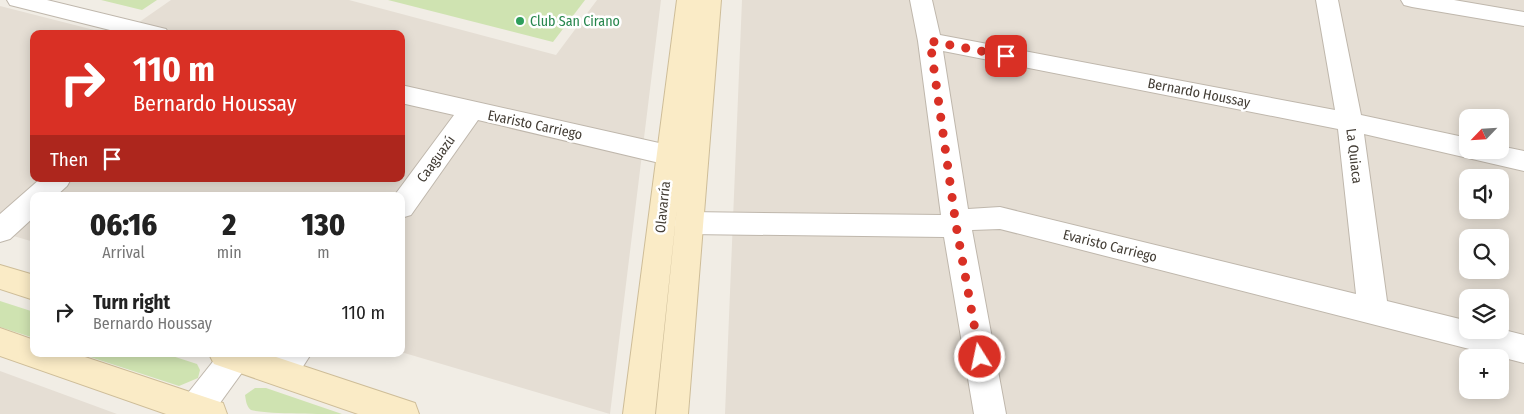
<!DOCTYPE html>
<meta charset="utf-8">
<style>
body{margin:0;font-family:"Fira Sans Condensed",sans-serif;background:#f6f6f6;color:#222;height:100vh;display:flex;flex-direction:column;font-size:19px;white-space:nowrap}
*{box-sizing:border-box;margin:0}
p{font-size:16px;color:#767676}
.icon{flex:none;width:28px;height:28px;fill:none;stroke:currentColor;stroke-width:2;stroke-linecap:round;stroke-linejoin:round}
.map{position:relative;flex:1;overflow:hidden}
.drawer{position:absolute;left:30px;top:192px;width:375px;height:165px;display:flex;flex-direction:column;background:#fff;border-radius:10px;box-shadow:0 2px 12px #0003}
.drawer>*{flex:none}
.top-card{position:absolute;left:30px;top:30px;width:375px;height:152px;border-radius:10px;box-shadow:0 2px 12px #0003;background:#d93025;color:#fff;overflow:hidden}
.needle{width:32px;rotate:245deg}
.buttons{position:absolute;left:1459px;top:109px;display:grid;gap:10px}
.buttons a{display:grid;place-items:center;width:50px;height:50px;border-radius:10px;background:#fff;box-shadow:0 2px 12px #0003;font-size:25px}
.pin{position:absolute;display:grid;place-items:center;width:42px;height:42px;color:#fff;margin:-21px;border-radius:10px;box-shadow:0 2px 8px #0006}
.me{position:absolute;width:55px;margin:-28px;rotate:350deg;stroke-linejoin:round;filter:drop-shadow(0 0 4px #0008)}
.turn{display:flex;align-items:center;gap:18px;height:105px;padding:0 20px;font-size:22px}
.turn .icon{width:65px;height:65px;stroke-width:2.5}
.turn b{display:block;font-size:35px;line-height:42px}
.then{display:flex;align-items:center;height:48px;padding:0 20px;background:#0003;gap:10px;font-size:19px}
.eta{display:flex;justify-content:space-evenly;align-items:center;height:85px;text-align:center}
.eta b{font-size:30px;font-weight:800;line-height:35px}
ul{padding:0;list-style:none}
li{display:flex;align-items:center;gap:15px;height:70px;padding:0 20px}
li div{flex:1}
li b{display:block;font-size:19px}
li em{font-style:normal}
.map>svg:first-child{display:block}
.residential{fill:#e5ded4;fill-rule:evenodd}
.green{fill:#cfe3b1}
.lines{fill:none;stroke-linecap:round;stroke-linejoin:round}
.street-casing{stroke:#bfb7ac;stroke-width:2}
.secondary-casing{stroke:#cebd98;stroke-width:2}
.street{fill:#fff;fill-rule:evenodd}
.secondary{fill:#faebc6;fill-rule:evenodd}
.route{stroke:#d93025;stroke-width:9;stroke-dasharray:0 16.2}
.leisure-dot{fill:#2e9e5b;stroke:#fff;stroke-width:2}
.labels{text-anchor:middle;dominant-baseline:central;stroke-width:5;stroke-linejoin:round;paint-order:stroke}
.leisure-label{font-size:14px;fill:#27864d;stroke:#fff;text-anchor:start}
.street-label{font-size:14px;fill:#433d35;stroke:#fff}
</style>
<div class="map">
<svg width="1524" height="414" viewBox="0 0 1524 414">
<rect width="100%" height="100%" fill="#f1ede5"/>
<!-- residential -->
<g class="residential">
<path d="M171,0H349L556,55L597,0H661L610,414L401,352V196H34V242L0,232V6L110,34H34V179H401V34H122Z"/>
<path d="M742,0H1524V414H725ZM1468,118H1500V150H1468ZM1468,178H1500V210H1468ZM1468,238H1500V270H1468ZM1468,298H1500V330H1468ZM1468,358H1500V390H1468Z"/>
<path d="M0,371L117,414H0Z"/>
</g>
<!-- green -->
<g class="green">
<path d="M101,0H157L142,10Z"/>
<path d="M388,0H585L553,42Z"/>
<path d="M0,301L34,312V338L0,327Z"/>
<path d="M81,354H166L197,364L200,370L198,378L179,386Z"/>
<path d="M255,388H266L342,414C324,414 263,414 251,410C246,406 246,400 245,395Z"/>
</g>
<g class="lines">
<!-- street casing -->
<g class="street-casing">
<g id="street">
<path d="M7,0H47L166,29L169,34H126L10,5Z"/>
<path d="M910,0H932L940,35L1335,110L1316,0H1338L1361,115L1468,138V150H1500V146L1524,151V171L1364,134L1387,301L1468,321V330L1500,329L1524,335V363L1000,229L972,230L1006,414H974L944,237L688,234L678,231L674,223L678,215L688,212L941,215L918,41ZM943,51L1338,129L1356,294L1000,207L968,209Z"/>
<path d="M1401,0H1454L1524,12V26L1412,7L1404,5Z"/>
<path d="M401,85L668,145L677,148L681,155L677,162L668,165L478,120L411,215L401,218V196H394L454,115L401,103Z"/>
<path d="M40,179H71L67,186L56,196H34V217L10,239L0,242V214Z"/>
<path d="M219,354H249L251,357L246,367L212,414H176L180,403Z"/>
<path d="M277,354H311L293,382L282,386L271,382L266,372Z"/>
</g>
</g>
<!-- secondary casing -->
<g class="secondary-casing">
<g id="secondary">
<path d="M677,0H721L688,414H656L677,207L655,414H623Z"/>
<path d="M0,265L34,275V300L0,289Z"/>
<path d="M0,328L34,340V354H76L223,403L227,414H166L0,356Z"/>
<path d="M209,354H267L415,403L419,414H358L214,364Z"/>
</g>
</g>
<!-- street -->
<use href="#street" class="street"/>
<!-- secondary -->
<use href="#secondary" class="secondary"/>
</g>
<g class="lines">
<!-- route -->
<path class="route" d="M980,357L956,225L930,41L1006,56"/>
</g>
<!-- markers -->
<circle class="leisure-dot" cx="520" cy="21" r="5"/>
<g class="labels">
<!-- leisure labels -->
<g class="leisure-label">
<text x="530" y="21">Club San Cirano</text>
</g>
<!-- street labels -->
<g class="street-label">
<text transform="translate(1199 93) rotate(11)">Bernardo Houssay</text>
<text transform="translate(535 125) rotate(12)">Evaristo Carriego</text>
<text transform="translate(1354 156) rotate(83)">La Quiaca</text>
<text transform="translate(436 159) rotate(-54)">Caaguazú</text>
<text transform="translate(663 207) rotate(-84)">Olavarría</text>
<text transform="translate(1110 246) rotate(14)">Evaristo Carriego</text>
</g>
</g>
</svg>
<div class="buttons">
<a><svg class="needle" viewBox="-14 -14 28 28"><path d="M0-13l5 13h-10z" fill="#e53935"/><path d="M0 13l5-13h-10z" fill="#767676"/></svg></a>
<a><svg class="icon" aria-label="sound" viewBox="0 0 24 24"><path d="M4 9h4l5-4v14l-5-4H4zM17 9q2 3 0 6"/></svg></a>
<a><svg class="icon" aria-label="search" viewBox="0 0 24 24"><circle cx="10" cy="10" r="6"/><path d="M15 15l6 6"/></svg></a>
<a><svg class="icon" aria-label="layers" viewBox="0 0 24 24"><path d="M12 4l9 5-9 5-9-5zM3 14l9 5 9-5"/></svg></a>
<a>+</a>
</div>
<div class="pin" style="left:1006px;top:56px;background:#d93025"><svg class="icon" aria-label="arrive" viewBox="0 0 24 24"><path d="M6 21V4h12l-3 4 3 4H6"/></svg></div>
<svg class="me" style="left:980px;top:357px" viewBox="-20 -20 40 40"><circle r="17" fill="#d93025" stroke="#fff" stroke-width="3"/><path d="M0-11L8 9 0 5-8 9z" fill="#fff"/></svg>
<div class="top-card">
<div class="turn"><svg class="icon" aria-label="right" viewBox="0 0 24 24"><path d="M7 20v-9h11M14 6l5 5-5 5"/></svg><div><b>110 m</b>Bernardo Houssay</div></div>
<div class="then">Then<svg class="icon" aria-label="arrive" viewBox="0 0 24 24"><path d="M6 21V4h12l-3 4 3 4H6"/></svg></div>
</div>
<section class="drawer">
<div class="eta">
<div><b>06:16</b><p>Arrival</p></div>
<div><b>2</b><p>min</p></div>
<div><b>130</b><p>m</p></div>
</div>
<ul>
<li><svg class="icon" aria-label="right" viewBox="0 0 24 24"><path d="M7 20v-9h11M14 6l5 5-5 5"/></svg><div><b>Turn right</b><p>Bernardo Houssay</p></div><em>110 m</em></li>
</ul>
</section>
</div>
